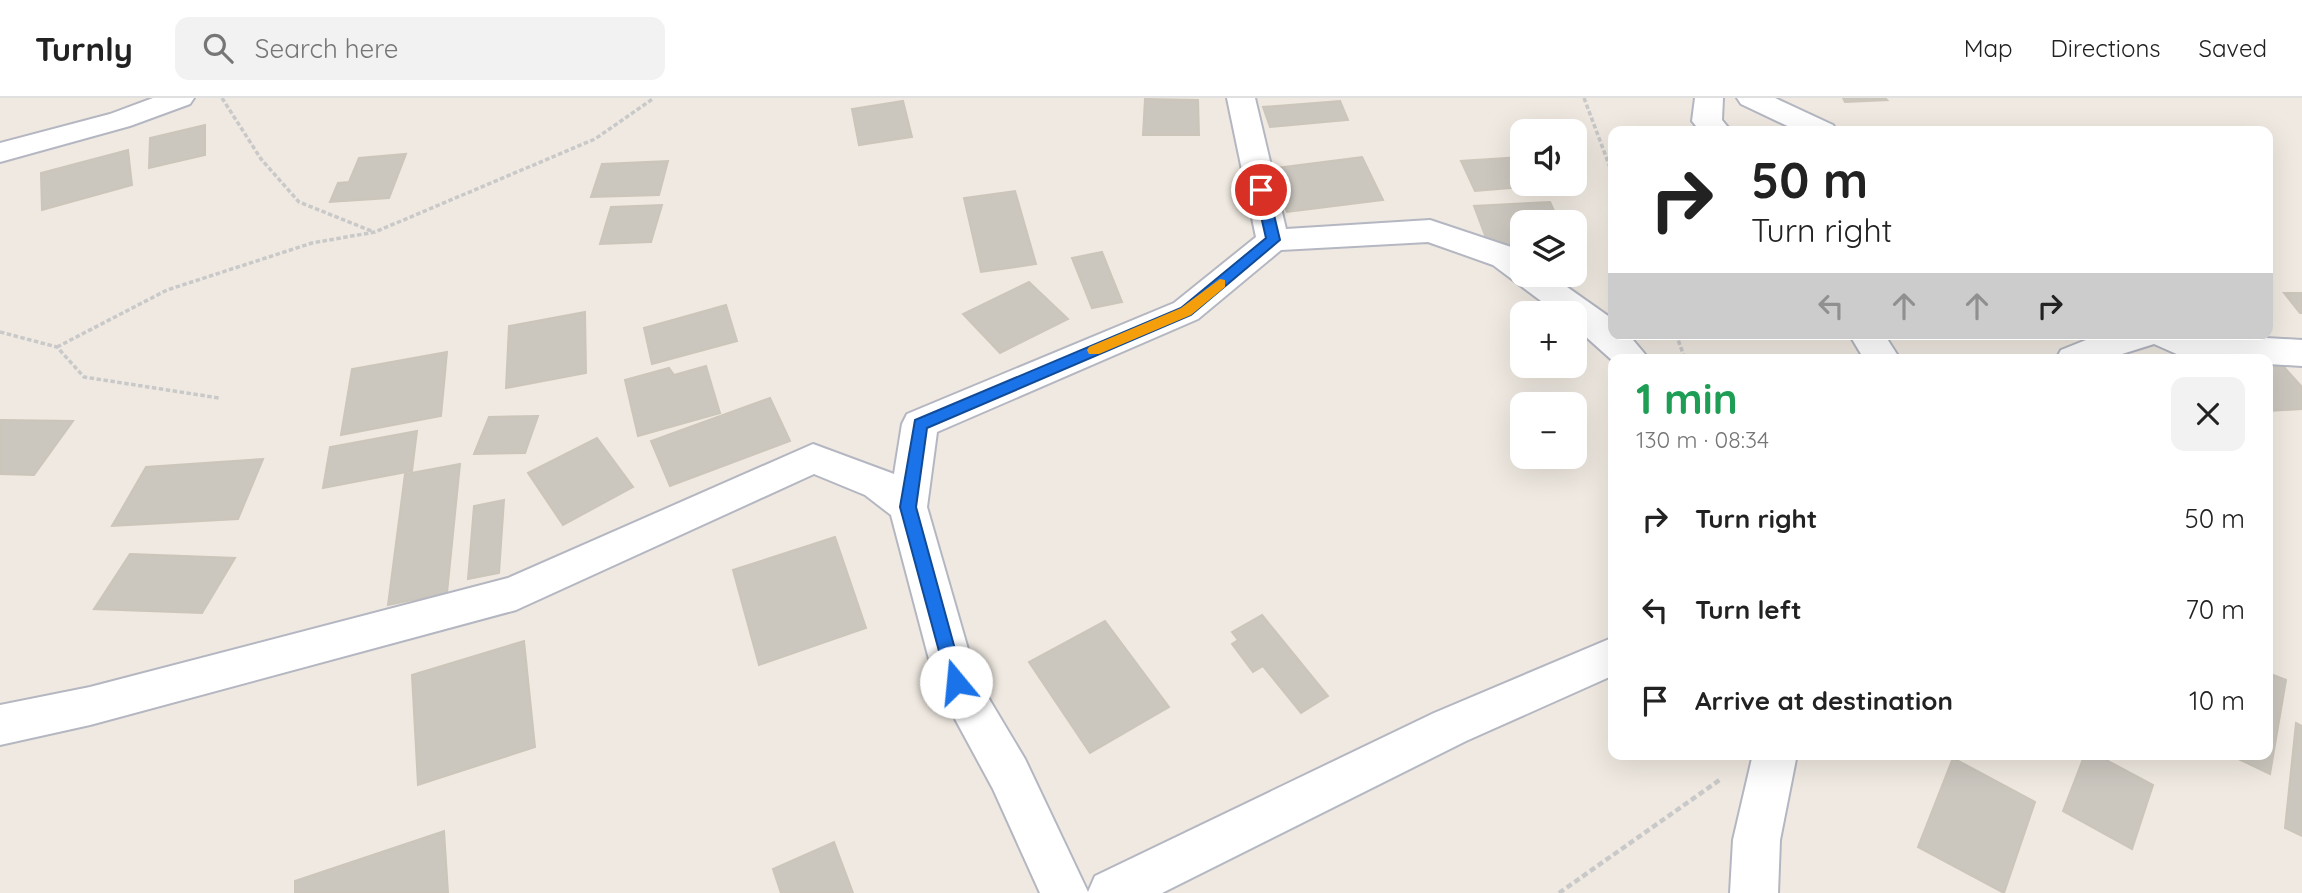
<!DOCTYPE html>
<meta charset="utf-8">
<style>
body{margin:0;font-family:Quicksand,sans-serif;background:#f2f2f2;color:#222;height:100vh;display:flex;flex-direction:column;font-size:26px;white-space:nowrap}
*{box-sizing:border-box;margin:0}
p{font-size:23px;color:#767676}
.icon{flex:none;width:38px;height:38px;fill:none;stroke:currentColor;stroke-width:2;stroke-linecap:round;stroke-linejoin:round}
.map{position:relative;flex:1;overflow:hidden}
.details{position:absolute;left:1608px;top:256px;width:665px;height:406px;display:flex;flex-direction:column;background:#fff;border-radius:14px;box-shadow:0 7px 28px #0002}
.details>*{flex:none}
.hud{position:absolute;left:1608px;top:28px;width:665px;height:214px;border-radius:14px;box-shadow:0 7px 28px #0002;background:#fff;color:#222;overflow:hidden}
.buttons{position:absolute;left:1510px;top:21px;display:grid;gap:14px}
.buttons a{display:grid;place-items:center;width:77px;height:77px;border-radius:14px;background:#fff;box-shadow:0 7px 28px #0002;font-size:35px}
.pin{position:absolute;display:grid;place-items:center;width:60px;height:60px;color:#fff;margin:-30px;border:4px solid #fff;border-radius:50%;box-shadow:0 2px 7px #0007}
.me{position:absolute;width:77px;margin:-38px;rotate:343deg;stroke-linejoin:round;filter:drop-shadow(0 0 5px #0008)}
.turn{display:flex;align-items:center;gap:24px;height:147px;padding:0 28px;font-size:32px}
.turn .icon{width:91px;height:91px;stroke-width:2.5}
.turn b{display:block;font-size:49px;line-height:60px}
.lanes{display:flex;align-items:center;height:66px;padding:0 28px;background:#0003;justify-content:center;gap:35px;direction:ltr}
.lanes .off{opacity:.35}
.round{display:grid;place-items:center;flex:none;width:74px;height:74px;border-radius:14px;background:#f2f2f2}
.overview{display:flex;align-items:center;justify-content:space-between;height:119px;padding:0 28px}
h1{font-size:42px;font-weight:700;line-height:52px;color:#1e9e55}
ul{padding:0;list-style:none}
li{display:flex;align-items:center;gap:21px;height:91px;padding:0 28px}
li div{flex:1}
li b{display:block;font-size:26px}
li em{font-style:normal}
header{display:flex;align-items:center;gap:42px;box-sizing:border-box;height:98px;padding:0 35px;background:#fff;border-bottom:2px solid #e0e0e0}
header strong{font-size:33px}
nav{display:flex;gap:38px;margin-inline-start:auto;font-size:24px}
.search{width:490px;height:63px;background:#f2f2f2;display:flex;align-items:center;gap:18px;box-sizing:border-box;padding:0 24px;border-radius:14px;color:#767676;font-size:26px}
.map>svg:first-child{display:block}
.building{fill:#cbc7bf;stroke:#cbc5ba;stroke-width:2}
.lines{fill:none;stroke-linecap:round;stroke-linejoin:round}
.minor-casing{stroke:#b4b7c1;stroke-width:4}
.path-far1{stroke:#c9c9c9;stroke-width:3.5;stroke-dasharray:4.5 2.5;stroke-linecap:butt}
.path{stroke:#c9c9c9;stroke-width:4.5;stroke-dasharray:6 3.5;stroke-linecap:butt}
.minor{fill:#fff;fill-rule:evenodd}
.route{fill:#1a73e8;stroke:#114b97;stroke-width:2}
.slow{fill:#f59e0b}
</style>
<header>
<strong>Turnly</strong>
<div class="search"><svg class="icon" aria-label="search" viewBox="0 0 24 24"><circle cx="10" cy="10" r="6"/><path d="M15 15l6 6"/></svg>Search here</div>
<nav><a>Map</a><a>Directions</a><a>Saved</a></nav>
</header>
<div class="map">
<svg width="2302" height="795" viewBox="0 0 2302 795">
<rect width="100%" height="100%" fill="#efe9e1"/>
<!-- building -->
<g class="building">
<path d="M1843,0H1885L1887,2L1845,4Z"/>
<path d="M1145,1L1198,2L1199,37H1143Z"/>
<path d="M903,3L912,39L859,47L852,11Z"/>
<path d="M1340,3L1348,22L1270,29L1263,9Z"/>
<path d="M205,27V57L149,70L150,40Z"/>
<path d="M128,52L132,87L42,112L41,75Z"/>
<path d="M406,56L389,100L330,104L338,85L349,84L359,60Z"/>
<path d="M1362,59L1383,102L1287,114L1269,71Z"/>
<path d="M1521,59L1522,86L1536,88L1475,93L1461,63Z"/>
<path d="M668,63L659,97L591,99L602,66Z"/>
<path d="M1015,93L1036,166L981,174L964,100Z"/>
<path d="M1550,104L1559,124H1522V146L1489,148L1474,108Z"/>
<path d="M662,107L651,144L600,146L611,109Z"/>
<path d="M1102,154L1122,204L1092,210L1072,160Z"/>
<path d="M1029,184L1068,221L1000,255L963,216Z"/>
<path d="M2284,195H2302V215H2300Z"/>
<path d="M726,207L737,243L652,266L644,230Z"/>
<path d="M585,214L586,275L506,290L509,228Z"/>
<path d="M447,254L441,318L341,337L352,271Z"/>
<path d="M706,268L720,315L638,338L625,282L669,270L674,277Z"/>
<path d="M2283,268L2302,289V311L2268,313V269Z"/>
<path d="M770,300L790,343L670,388L651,343Z"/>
<path d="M538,318L525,355L474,356L489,319Z"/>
<path d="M0,322L73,323L34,377L0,376Z"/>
<path d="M417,333L412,373L323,390L330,349Z"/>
<path d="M597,340L633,389L563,427L528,375Z"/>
<path d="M263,361L238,421L112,428L146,369Z"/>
<path d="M460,366L447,495L388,507L405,376Z"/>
<path d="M504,402L499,475L468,481L474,408Z"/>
<path d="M835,439L866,530L759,567L733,472Z"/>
<path d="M130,456L235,460L202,515L94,511Z"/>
<path d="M1262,517L1328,598L1301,615L1263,568L1253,574L1232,546L1238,542L1232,534Z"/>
<path d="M1105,523L1169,609L1090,655L1029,564Z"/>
<path d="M524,543L535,649L418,687L412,577Z"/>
<path d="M2268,575L2286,582L2270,676L2228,656H2268Z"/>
<path d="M2296,625L2302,628V738L2285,730Z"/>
<path d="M2085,656H2095L2153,687L2132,751L2063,713Z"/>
<path d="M1953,660L2035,704L2004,795L1918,749Z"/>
<path d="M444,733L448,795H295V783Z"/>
<path d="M834,744L853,795H781L773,771Z"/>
</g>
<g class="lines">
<!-- minor casing -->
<g class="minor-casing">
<g id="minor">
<path d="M153,0H194L190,6L130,28L0,64V45L110,16Z"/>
<path d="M1227,0H1255L1286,131L1430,122L1517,151L1522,156V177H1550L1611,220L1614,236H1628L1649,261H1614V264L1575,229V215H1557L1493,167L1428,144L1281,152L1198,221L937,334L927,409L976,579L1025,661L1088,794L1095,778L1434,615L1614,539V577L1466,643L1162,795H1040L993,691L935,584L891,417L865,397L814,376L516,512L90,627L0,647V607L90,589L508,480L813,346L894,376L902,326L907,316L1174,205L1256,139Z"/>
<path d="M1695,0H1723L1722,22L1731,33H1700L1692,23Z"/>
<path d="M1737,0H1775L1833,27L1837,33H1798L1741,6Z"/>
<path d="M1849,236H1884L1900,261H1864Z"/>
<path d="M2101,236H2195L2302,242V268L2268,266V261H2188L2154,246L2106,261H2056L2061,252Z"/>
<path d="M1753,656H1797L1780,742L1778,795H1730L1733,742Z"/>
</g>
</g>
<!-- path-far1 -->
<g class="path-far1">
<path d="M222,0L261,61L299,104L374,134"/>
<path d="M1584,0L1614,80"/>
<path d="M0,234L57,249L84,279L219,300"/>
<path d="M1676,236L1685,261"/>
<path d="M57,249L167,192L312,145L375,134L595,41L654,0"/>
</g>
<!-- path -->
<path class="path" d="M1559,795L1721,681"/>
<!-- minor -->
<use href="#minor" class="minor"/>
</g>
<!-- route -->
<path class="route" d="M1261,88L1268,92L1280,142L1191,217L927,330L916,409L964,584L962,590H949L900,409L915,322L1181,210L1266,140L1255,92Z"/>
<!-- slow -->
<path class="slow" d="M1220,181L1225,182V189L1191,217L1099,256H1089L1087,252L1089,249L1181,210Z"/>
</svg>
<div class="buttons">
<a><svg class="icon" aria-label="sound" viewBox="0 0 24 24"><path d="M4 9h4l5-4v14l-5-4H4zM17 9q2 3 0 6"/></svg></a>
<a><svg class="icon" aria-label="layers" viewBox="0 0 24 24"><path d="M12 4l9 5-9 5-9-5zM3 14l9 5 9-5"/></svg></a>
<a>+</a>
<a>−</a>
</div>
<div class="pin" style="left:1261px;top:92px;background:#d93025"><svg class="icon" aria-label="arrive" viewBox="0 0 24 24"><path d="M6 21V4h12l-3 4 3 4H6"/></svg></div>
<svg class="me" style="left:956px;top:584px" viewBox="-20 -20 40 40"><circle r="19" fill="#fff"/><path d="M0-13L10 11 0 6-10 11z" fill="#1a73e8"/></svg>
<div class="hud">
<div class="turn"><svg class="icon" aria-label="right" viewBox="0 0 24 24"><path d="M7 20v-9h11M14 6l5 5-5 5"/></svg><div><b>50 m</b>Turn right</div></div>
<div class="lanes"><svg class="icon off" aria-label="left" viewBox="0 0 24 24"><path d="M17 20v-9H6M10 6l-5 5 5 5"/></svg><svg class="icon off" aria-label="ahead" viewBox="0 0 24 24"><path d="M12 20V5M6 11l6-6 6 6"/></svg><svg class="icon off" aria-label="ahead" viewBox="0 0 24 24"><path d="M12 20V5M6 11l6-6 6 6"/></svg><svg class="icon" aria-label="right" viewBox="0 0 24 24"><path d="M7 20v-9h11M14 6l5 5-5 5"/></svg></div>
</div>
<section class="details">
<div class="overview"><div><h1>1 min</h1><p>130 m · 08:34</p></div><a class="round"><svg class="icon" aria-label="close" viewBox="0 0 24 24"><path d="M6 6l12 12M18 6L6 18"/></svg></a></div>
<ul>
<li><svg class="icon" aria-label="right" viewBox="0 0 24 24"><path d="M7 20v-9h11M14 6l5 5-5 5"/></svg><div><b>Turn right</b></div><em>50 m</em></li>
<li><svg class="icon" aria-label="left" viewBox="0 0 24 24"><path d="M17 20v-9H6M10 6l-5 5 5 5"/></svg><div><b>Turn left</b></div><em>70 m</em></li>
<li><svg class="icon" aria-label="arrive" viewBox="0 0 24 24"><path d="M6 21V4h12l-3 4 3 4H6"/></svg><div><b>Arrive at destination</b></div><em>10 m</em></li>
</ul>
</section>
</div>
